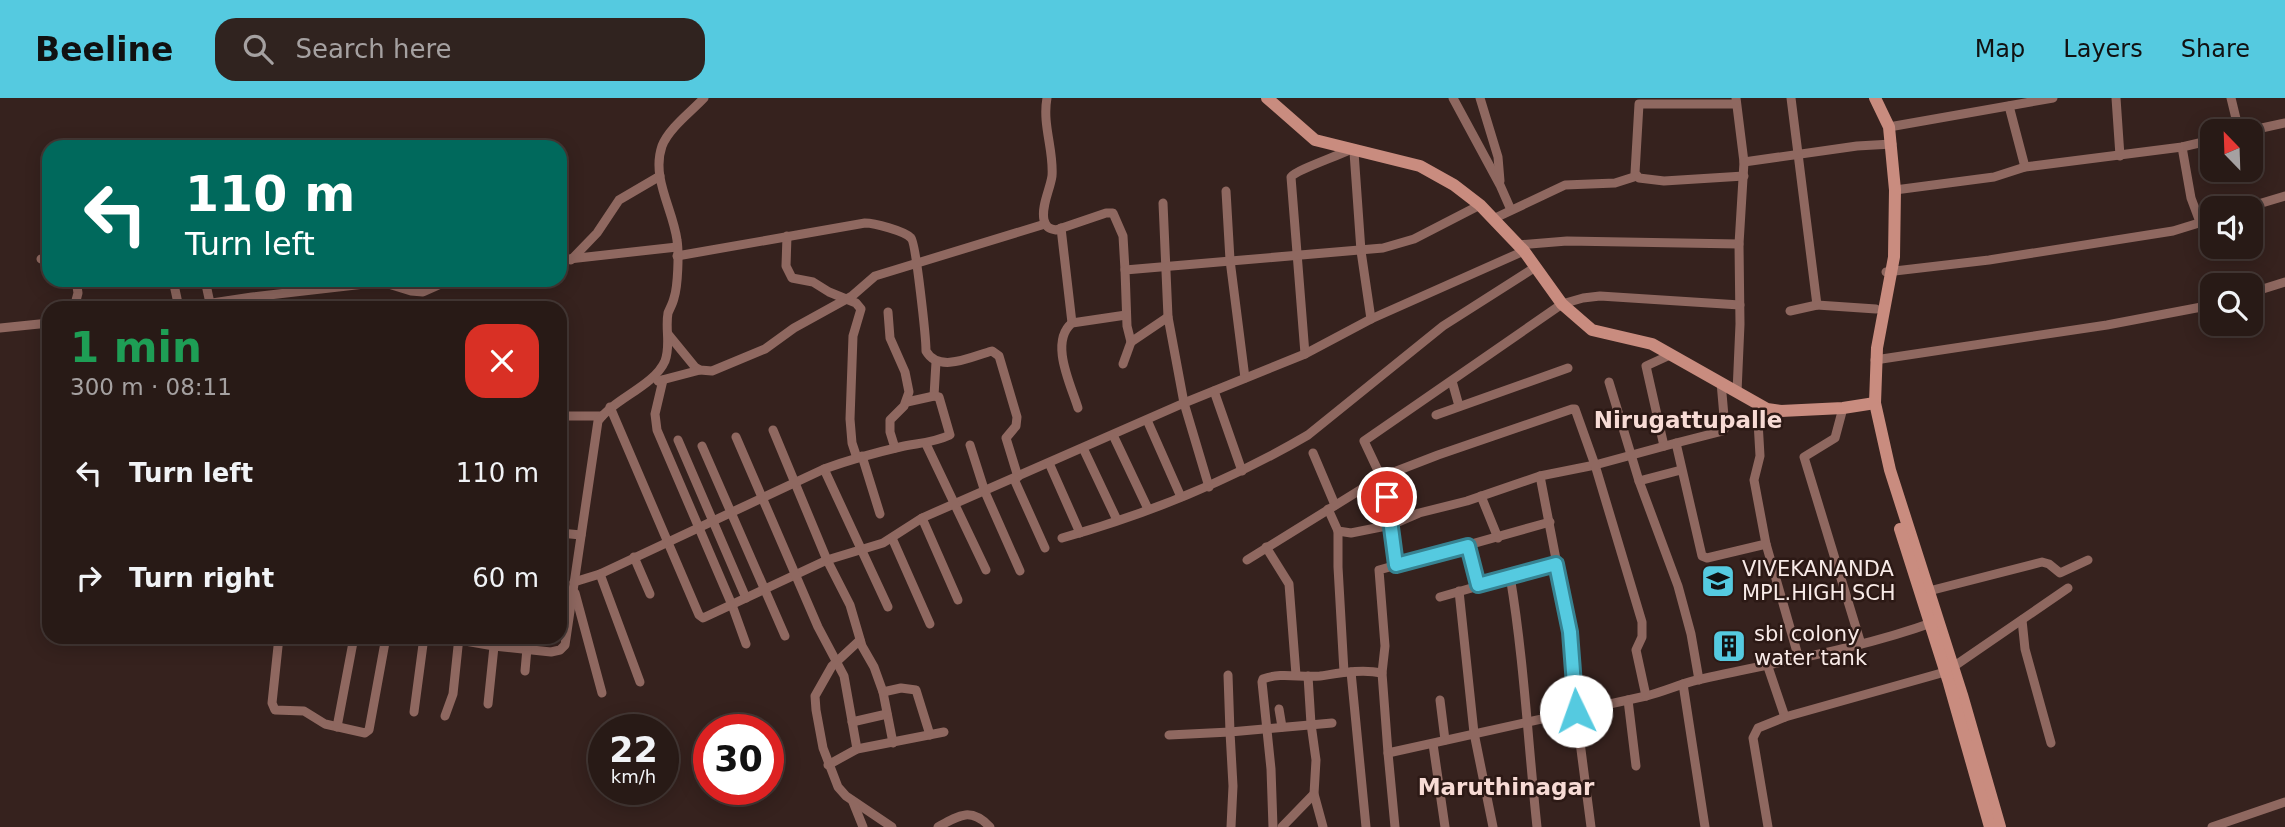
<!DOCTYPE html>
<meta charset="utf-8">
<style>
body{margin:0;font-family:"DejaVu Sans",sans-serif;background:#30231f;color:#f1f3f6;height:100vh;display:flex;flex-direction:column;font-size:26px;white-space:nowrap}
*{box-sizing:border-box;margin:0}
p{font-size:23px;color:#a5a1a1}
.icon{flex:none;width:38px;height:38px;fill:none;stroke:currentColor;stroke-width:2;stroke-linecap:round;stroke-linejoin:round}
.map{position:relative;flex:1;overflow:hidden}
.drawer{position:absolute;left:42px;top:203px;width:525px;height:343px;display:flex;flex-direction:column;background:#281a16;border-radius:21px;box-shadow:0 4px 18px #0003,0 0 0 2px #443835}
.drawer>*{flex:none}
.hud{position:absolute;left:42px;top:42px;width:525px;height:147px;border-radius:21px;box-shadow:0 4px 18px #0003,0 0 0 2px #443835;background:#00695c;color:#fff;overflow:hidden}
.needle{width:46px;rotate:337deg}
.fabs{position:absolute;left:2200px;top:21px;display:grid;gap:14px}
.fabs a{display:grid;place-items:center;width:63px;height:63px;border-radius:14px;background:#281a16;box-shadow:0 4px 18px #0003,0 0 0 2px #443835;font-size:35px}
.speed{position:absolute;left:588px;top:616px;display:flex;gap:14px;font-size:35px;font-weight:700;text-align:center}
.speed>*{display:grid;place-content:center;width:91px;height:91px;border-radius:50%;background:#281a16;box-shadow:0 4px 18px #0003,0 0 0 2px #443835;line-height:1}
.speed small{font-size:18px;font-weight:400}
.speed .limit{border:10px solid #d22;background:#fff;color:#111}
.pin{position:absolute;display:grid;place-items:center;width:60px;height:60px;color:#fff;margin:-30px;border:4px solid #fff;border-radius:50%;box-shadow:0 2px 7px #0007}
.me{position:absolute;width:77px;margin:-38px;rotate:357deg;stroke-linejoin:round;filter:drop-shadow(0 0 5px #0008)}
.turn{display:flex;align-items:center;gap:24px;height:147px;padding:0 28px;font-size:32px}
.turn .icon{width:91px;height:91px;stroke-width:2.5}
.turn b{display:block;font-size:49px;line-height:60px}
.round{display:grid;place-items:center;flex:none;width:74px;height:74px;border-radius:21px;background:#30231f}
.headline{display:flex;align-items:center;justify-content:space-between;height:119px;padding:0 28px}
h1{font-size:42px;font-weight:700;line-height:52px;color:#1e9e55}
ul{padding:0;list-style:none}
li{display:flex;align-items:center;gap:21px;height:105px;padding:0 28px}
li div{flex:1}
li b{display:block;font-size:26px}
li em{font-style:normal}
header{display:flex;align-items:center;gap:42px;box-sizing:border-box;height:98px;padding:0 35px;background:#55cae0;color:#111}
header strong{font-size:33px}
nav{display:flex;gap:38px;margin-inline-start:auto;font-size:24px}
.search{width:490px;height:63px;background:#30231f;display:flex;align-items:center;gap:18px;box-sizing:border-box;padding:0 24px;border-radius:21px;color:#a5a1a1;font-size:26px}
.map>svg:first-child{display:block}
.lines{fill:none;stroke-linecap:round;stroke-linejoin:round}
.street{stroke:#8f6860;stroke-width:9}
.secondary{stroke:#c98c7f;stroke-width:12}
.route-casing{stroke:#378392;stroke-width:18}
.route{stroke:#55cae0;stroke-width:12}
.labels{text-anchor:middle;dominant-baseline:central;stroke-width:5;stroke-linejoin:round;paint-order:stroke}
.poi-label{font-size:21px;fill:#f8eae7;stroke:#2c1915;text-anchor:start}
.neighbourhood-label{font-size:23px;font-weight:bold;fill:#f7dbd5;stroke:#2c1915}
</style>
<header>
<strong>Beeline</strong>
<div class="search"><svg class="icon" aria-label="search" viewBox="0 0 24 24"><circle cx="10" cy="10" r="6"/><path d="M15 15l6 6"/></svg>Search here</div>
<nav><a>Map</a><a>Layers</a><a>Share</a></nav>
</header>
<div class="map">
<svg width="2285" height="729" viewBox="0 0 2285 729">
<rect width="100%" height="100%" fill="#36221e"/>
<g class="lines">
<!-- street -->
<g class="street">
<path d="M1047,0C1042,27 1054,52 1052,78C1050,92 1041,108 1044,122C1046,129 1049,131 1056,132L1106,115H1113L1123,138L1125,172"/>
<path d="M1453,0L1500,87L1511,112"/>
<path d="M1480,0L1498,59L1500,83"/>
<path d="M1736,0L1744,64"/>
<path d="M1791,0L1817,207L1876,211"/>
<path d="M2116,0L2120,58"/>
<path d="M2231,0L2239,33"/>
<path d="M1736,6H1639L1635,75L1639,80L1664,83L1744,78"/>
<path d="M2009,8L2025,69"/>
<path d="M1889,29L2053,0"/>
<path d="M2248,33L2285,25"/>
<path d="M2182,49L2191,100L2200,124"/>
<path d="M1354,54L1361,153L1371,221"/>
<path d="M1895,92L1994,79L2025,69L2182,49L2212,42"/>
<path d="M1226,93L1230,162L1245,280"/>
<path d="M1163,105L1168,219"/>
<path d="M2245,110L2285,98"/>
<path d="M1493,121L1565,87L1615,85L1637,78"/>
<path d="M1061,130L1072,225"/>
<path d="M787,138L786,168L792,180L813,184L829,194L856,205L861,211L853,238L850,321L852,345L857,360"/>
<path d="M1518,147L1567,143L1739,146L1744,64L1857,48L1892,46"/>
<path d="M677,158L865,125C874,125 905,133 911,140C916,145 926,240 926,253C939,276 973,258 992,253L999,258L1017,319L1016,328L1006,340L1018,379"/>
<path d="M41,161L49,160"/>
<path d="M560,162L677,149"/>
<path d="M571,162L597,135L619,102L660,78"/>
<path d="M1886,174L1989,162L2173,133L2212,121"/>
<path d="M173,182L179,210"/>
<path d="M205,182L210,205"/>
<path d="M2250,195L2285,184"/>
<path d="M74,210L78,195L76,182"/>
<path d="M179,210L252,199L382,184L411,193L423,194L450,182"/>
<path d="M1790,213L1817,207"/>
<path d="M888,214L890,240L905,274L909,294L904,308L890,322V334L895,350"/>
<path d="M0,230L49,225"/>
<path d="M668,236L695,269L700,272L712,273L765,251L794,230L852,198L875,178L1045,126"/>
<path d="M1305,256L1291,79C1296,72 1338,58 1349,52"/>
<path d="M1875,262L2107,227L2212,207"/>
<path d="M1123,266L1131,244"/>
<path d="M663,282L655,316L657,332L732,507L746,546"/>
<path d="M658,283L700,272"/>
<path d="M1452,283L1459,308"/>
<path d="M1609,284L1639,383L1678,488L1691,536L1699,582"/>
<path d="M1214,293L1242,373"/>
<path d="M1737,294L1740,226L1739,146"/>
<path d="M934,298L936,264"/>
<path d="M1757,306L1760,358L1754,382L1766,446L1799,561"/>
<path d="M610,309L699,517L703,520L827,462L883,445L922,420L1184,305L1305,256L1371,221L1524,153"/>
<path d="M1078,310C1071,287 1049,244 1072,225L1126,217"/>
<path d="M1843,310L1835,340L1804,359L1861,546"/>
<path d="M1436,317L1568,270"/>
<path d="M560,318H602"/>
<path d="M1147,322L1181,399"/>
<path d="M773,332L827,462L850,507L862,548L874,569L883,594L893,645"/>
<path d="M1113,337L1148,411"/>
<path d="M736,339L818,529L844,578L857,651"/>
<path d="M678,342L746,500"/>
<path d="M560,343L564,318"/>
<path d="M1676,345L1723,333L1725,330L1721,284"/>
<path d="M926,346L986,472"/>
<path d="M970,347L985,394L1020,473"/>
<path d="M702,348L785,538"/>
<path d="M1664,348L1646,268L1670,257"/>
<path d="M1083,350L1117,422"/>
<path d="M1313,355L1335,407"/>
<path d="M862,358L880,416"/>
<path d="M1049,365L1080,435"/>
<path d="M824,371L888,509"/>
<path d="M1540,378L1570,534L1576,613L1591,729"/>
<path d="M1014,381L1045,450"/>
<path d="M1639,383L1681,372"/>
<path d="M1209,389L1184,305L1168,219L1131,244L1127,228L1125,172L1383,150L1414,141L1480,107"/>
<path d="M1481,398L1498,440"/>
<path d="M1387,399L1397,467"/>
<path d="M1328,411L1338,433L1351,435L1391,427L1419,415L1467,403L1540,378L1595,367L1676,345L1702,458L1707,460L1766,446"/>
<path d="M922,420L958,502"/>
<path d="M1550,424L1379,472L1385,548L1382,575L1388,655L1646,598C1663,594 1680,586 1697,582C1776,564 1857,552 1934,524"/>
<path d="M1338,433V469L1344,574"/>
<path d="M560,435L581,437"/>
<path d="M892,440L930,526"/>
<path d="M1062,440C1148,416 1231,382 1308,337L1443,228L1534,170"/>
<path d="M1468,448L1478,487"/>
<path d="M1266,449L1289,486L1296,577"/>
<path d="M634,459L650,496"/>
<path d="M1247,462L1381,379"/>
<path d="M600,476L640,584"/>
<path d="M1510,478C1524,561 1528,645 1537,729"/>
<path d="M574,484L600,476L824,371C849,362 874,355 900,349C918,345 933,345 950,337L939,299L934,298L907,304"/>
<path d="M1459,493L1474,635L1493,729"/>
<path d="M1929,493L2042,464L2049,466L2060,475L2088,462"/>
<path d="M575,495L602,595"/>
<path d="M1440,499L1556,466"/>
<path d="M2022,522L2025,551L2051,645"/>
<path d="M279,539L272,605L275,612L304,613L325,626L365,635L369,632L386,539"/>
<path d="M442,539L494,548L551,554L560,552L565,547L598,323C615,300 654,288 665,263C671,247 665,231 668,215C670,210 673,205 674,200C678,188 679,155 677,142C673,111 651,80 662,48C669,30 691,14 704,0"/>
<path d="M860,542L832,568L815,598L816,612L823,650L838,689L846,698L892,729"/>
<path d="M1768,569L1785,619"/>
<path d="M1953,569L2068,490"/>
<path d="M525,573L528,539"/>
<path d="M1351,574L1366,729"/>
<path d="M1308,578L1311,626L1316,662L1314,696L1323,729"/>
<path d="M1683,586L1705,729"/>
<path d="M883,594L901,590L916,592L930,637"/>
<path d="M1646,598L1636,552L1642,539V524L1595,367L1575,311H1572L1438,357L1381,379L1364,343L1562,206L1583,200L1600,198L1740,207"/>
<path d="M1440,602L1445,642"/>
<path d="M1628,602L1636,668"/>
<path d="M488,606L495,539"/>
<path d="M1279,611L1282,629"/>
<path d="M414,614L424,539"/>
<path d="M445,618L453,596L459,539"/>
<path d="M852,624L887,616"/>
<path d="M337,629L354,539"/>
<path d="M1169,637L1230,634L1228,577"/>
<path d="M1433,646L1445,729"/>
<path d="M1388,655L1395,729"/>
<path d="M828,667L857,651L944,634"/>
<path d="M853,704L863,729"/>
<path d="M938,729C959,717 971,709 990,729"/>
<path d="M1231,729L1233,688L1230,634L1332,625"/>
<path d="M1273,729L1271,671L1262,584L1263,581C1281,574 1301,580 1320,578C1341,575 1361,571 1382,575"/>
<path d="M1282,729L1314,696"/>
<path d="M1768,729L1753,640L1758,630L1785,619L1945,574"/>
<path d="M2212,729L2285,704"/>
</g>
<!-- secondary -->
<g class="secondary">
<path d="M1267,0L1315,42L1420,68L1454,87L1480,107L1524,153L1562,206L1592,232L1652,246L1767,311L1781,313L1843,310L1875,305"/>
<path d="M1875,0L1889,29L1895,92L1894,159L1877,250L1875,305L1890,372L1962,597L2000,729"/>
<path d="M1900,431L1949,585L1990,729"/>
</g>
</g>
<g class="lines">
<!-- route casing -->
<g class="route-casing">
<path id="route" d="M1387,399L1396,467L1468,448L1478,487L1556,466L1570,534L1576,613"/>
</g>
<!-- route -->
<use href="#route" class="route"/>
</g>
<!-- icons -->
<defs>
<g id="school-square" transform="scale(1.75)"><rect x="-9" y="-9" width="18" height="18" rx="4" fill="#55cae0" stroke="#2c1915"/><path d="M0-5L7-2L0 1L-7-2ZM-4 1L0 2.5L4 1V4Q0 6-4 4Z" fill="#111"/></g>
<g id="building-square" transform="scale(1.75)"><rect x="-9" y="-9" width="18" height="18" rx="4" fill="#55cae0" stroke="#2c1915"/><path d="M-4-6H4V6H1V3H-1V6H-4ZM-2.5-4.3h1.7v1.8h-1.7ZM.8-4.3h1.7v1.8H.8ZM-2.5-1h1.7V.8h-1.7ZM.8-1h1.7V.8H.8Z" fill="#111"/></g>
</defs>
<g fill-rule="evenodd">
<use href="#school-square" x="1718" y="483"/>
<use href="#building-square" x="1729" y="548"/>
</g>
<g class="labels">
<!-- poi labels -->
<g class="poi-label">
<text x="1742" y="471">VIVEKANANDA<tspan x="1742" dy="24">MPL.HIGH SCH</tspan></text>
<text x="1754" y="536">sbi colony<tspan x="1754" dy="24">water tank</tspan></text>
</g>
<!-- neighbourhood labels -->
<g class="neighbourhood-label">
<text x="1688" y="322">Nirugattupalle</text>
<text x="1506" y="689">Maruthinagar</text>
</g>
</g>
</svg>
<div class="fabs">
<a><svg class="needle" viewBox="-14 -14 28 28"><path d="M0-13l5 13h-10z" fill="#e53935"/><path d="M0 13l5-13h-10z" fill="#a5a1a1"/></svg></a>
<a><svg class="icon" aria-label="sound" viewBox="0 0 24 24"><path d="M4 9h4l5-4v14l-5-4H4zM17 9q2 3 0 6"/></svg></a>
<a><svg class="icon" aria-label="search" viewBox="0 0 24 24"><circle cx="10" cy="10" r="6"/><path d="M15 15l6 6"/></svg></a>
</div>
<div class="speed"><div>22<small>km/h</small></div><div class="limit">30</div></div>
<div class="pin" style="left:1387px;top:399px;background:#d93025"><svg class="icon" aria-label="arrive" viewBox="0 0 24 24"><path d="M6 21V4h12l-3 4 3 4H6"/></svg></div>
<svg class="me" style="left:1576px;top:613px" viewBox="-20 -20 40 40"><circle r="19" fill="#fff"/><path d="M0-13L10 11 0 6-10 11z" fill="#55cae0"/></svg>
<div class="hud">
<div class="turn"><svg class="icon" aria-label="left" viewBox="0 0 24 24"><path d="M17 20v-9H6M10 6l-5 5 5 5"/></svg><div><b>110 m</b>Turn left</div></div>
</div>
<section class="drawer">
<div class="headline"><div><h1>1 min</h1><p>300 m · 08:11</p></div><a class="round" style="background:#d93025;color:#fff"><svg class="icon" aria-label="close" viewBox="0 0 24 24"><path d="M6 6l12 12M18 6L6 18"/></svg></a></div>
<ul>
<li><svg class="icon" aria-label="left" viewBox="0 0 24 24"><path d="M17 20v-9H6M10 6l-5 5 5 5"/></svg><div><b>Turn left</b></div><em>110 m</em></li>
<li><svg class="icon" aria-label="right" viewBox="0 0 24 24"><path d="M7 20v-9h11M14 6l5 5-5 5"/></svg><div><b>Turn right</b></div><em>60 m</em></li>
</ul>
</section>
</div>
